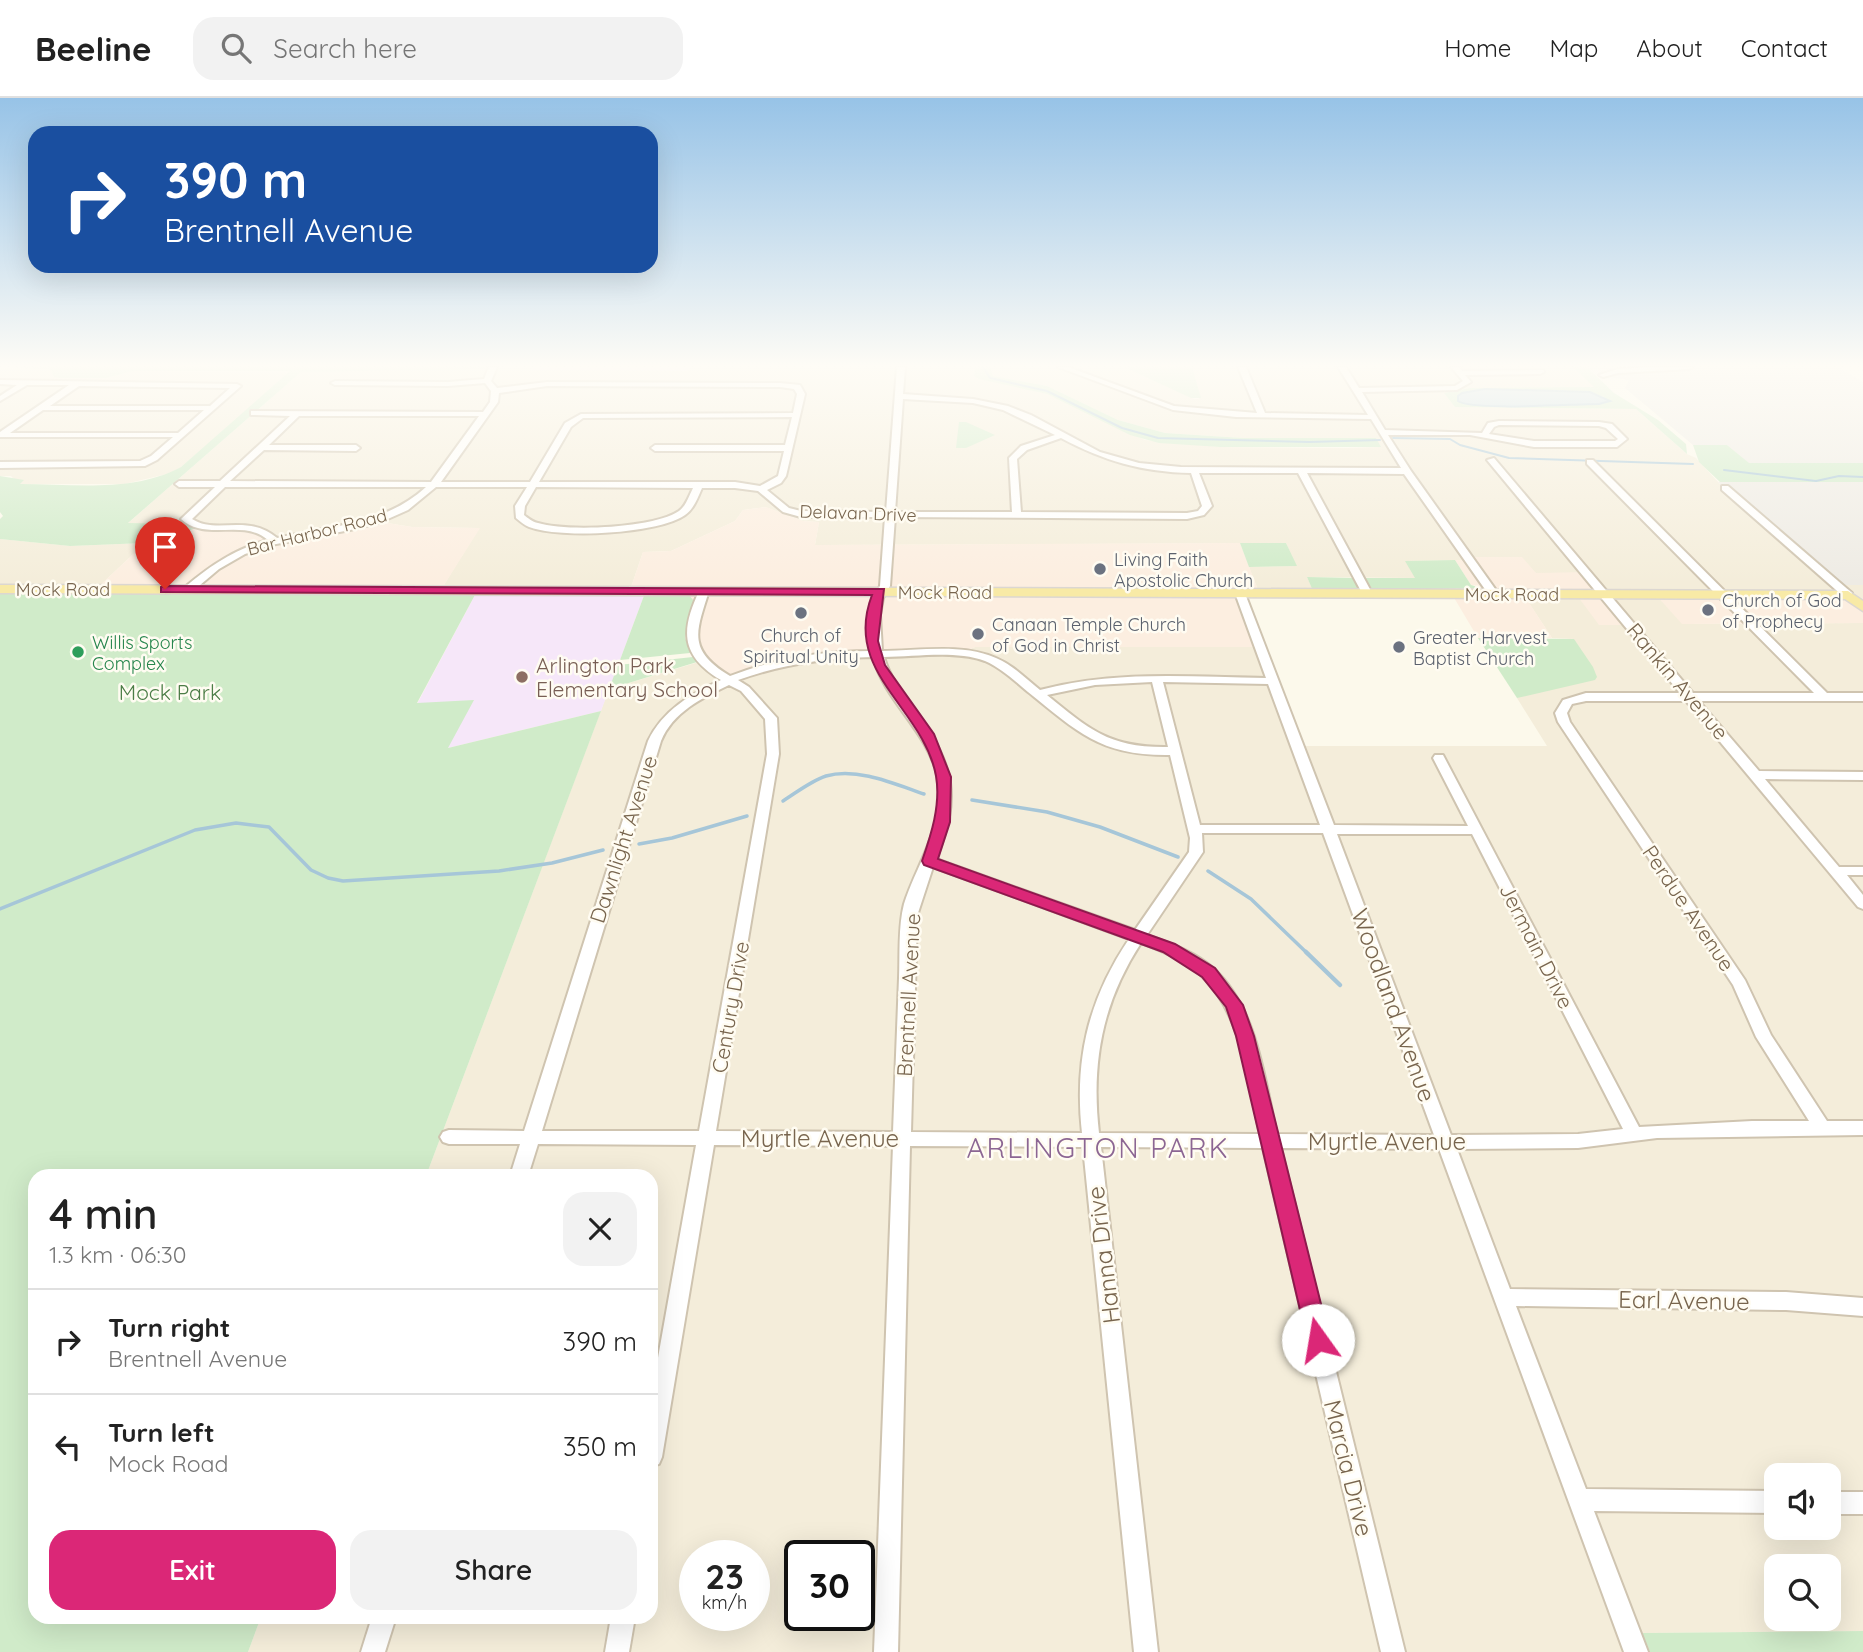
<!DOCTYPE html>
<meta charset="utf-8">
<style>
body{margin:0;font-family:Quicksand,sans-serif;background:#f2f2f2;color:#222;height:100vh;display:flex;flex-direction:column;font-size:26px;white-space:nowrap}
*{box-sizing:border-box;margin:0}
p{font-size:23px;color:#767676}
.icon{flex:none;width:38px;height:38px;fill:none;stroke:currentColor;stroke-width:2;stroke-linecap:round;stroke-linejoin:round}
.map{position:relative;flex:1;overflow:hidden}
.panel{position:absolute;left:28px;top:1071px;width:630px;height:455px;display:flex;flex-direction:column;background:#fff;border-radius:21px;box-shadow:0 7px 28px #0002}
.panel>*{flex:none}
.top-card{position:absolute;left:28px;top:28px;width:630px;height:147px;border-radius:21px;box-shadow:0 7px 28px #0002;background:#1a4fa0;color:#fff;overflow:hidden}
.fabs{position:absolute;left:1764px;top:1365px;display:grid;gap:14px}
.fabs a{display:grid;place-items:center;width:77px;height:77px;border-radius:14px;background:#fff;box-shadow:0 7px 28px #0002;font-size:35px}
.speed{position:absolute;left:679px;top:1442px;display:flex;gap:14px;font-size:35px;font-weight:700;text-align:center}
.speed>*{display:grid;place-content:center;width:91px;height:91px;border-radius:50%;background:#fff;box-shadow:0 7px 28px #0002;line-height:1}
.speed small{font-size:18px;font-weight:400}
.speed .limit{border:4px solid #111;border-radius:10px;background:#fff;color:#111}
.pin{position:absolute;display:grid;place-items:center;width:60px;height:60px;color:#fff;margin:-72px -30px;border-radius:50% 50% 50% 0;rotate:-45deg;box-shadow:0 0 7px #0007}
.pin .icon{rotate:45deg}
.me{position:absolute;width:77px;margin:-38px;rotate:347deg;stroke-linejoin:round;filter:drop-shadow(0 0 5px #0008)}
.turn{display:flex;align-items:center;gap:24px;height:147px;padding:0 21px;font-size:32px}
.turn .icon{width:91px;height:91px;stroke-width:2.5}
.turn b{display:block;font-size:49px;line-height:60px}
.round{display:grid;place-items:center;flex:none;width:74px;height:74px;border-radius:21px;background:#f2f2f2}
.headline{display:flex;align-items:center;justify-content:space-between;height:119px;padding:0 21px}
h1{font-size:42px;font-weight:600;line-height:52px}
.button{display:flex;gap:14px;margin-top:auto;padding:14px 21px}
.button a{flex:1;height:80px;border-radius:21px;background:#db2777;color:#fff;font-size:28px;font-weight:600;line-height:80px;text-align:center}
.button a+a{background:#f2f2f2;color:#222}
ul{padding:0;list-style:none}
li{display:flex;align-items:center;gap:21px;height:105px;padding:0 21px;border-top:2px solid #e0e0e0}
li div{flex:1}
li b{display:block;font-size:26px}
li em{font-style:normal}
header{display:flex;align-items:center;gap:42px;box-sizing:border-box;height:98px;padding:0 35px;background:#fff;border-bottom:2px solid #e0e0e0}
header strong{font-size:33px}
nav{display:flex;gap:38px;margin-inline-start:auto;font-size:24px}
.search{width:490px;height:63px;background:#f2f2f2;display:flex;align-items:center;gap:18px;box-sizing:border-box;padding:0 24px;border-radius:21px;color:#767676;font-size:26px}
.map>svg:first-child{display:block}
.residential{fill:#f4edda;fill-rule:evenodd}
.commercial{fill:#fceee0}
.industrial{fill:#eeebe4}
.education{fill:#f6e7f9}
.green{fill:#d0ebc9;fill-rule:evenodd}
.water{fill:#bfd9e6;stroke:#a6c6d8;stroke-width:2}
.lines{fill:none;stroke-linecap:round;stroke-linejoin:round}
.stream-far2{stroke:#a6c6d8;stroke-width:2}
.stream-far1{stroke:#a6c6d8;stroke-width:3.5}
.stream{stroke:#a6c6d8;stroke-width:4.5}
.minor-casing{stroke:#cfc4b0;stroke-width:4}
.major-casing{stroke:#dcd7d1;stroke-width:3}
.minor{fill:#fff;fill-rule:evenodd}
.major{fill:#f8eaa6;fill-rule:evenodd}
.route{fill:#db2777;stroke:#8e194d;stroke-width:2}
.worship-dot{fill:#6b7280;stroke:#fffcf2;stroke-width:2.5}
.leisure-dot{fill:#2e9e5b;stroke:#fffcf2;stroke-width:2.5}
.education-dot{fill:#8d6e63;stroke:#fffcf2;stroke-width:2.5}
.labels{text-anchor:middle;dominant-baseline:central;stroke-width:5;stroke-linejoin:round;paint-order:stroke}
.far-street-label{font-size:18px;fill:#78654e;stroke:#fffcf2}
.far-worship-label{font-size:18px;fill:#5b616d;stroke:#fffcf2;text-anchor:start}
.far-leisure-label{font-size:18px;fill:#27864d;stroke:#fffcf2;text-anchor:start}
.education-label{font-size:21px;fill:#785e54;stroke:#fffcf2;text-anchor:start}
.street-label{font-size:21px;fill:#78654e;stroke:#fffcf2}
.park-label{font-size:21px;fill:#4b7d46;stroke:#fffcf2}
.near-street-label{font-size:24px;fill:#78654e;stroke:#fffcf2}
.near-neighbourhood-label{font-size:28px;letter-spacing:2px;fill:#8c6693;stroke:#fffcf2}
</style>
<header>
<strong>Beeline</strong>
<div class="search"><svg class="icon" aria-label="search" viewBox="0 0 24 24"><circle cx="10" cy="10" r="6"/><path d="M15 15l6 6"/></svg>Search here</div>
<nav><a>Home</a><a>Map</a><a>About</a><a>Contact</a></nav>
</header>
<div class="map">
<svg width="1863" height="1554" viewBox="0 0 1863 1554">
<rect width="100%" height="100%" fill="#fcf9eb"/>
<!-- residential -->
<g class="residential">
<path d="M488,269L687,273L690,269H975L974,278L1047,296L1145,342L1220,349L1346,350L1380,349L1376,340H1243L1165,335L1118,322L1047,288L993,278L990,269H1124L1194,301H1199L1192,269H1573L1595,289L1470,290L1445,295L1455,309L1636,311L1687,356L1696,360L1719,385L1838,487H1863V509L1683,526L1863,525V1533L1643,1535L1650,1554H248L261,1519H651V1078H426L609,591L702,563L826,558L955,557L975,549H1265L1303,648H1547L1517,600L1524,597L1574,541L1552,540L1523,496L1587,475H1536L1470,462L1406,463L1416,480L1307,479L1315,497H1260L1249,469L1296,468L1286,445L815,447L819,424L803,423L765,409L743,412L735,423L671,453L643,454L629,495H439L479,430L412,429L375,423L271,443L241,430L127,426L301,274L486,271ZM1776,1377H1829V1430H1776ZM695,1458H754V1517H695ZM800,1458H859V1517H800ZM1776,1468H1829V1521H1776Z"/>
<path d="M0,271H46L111,279L133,273L291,275L181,369L171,375L125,386H18L11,378H0Z"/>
<path d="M0,441L70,448L145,445L94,493H0Z"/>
</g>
<!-- commercial -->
<g class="commercial">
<path d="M766,409L803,423L819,424L815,447L1240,445L1260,497L1247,500L1265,549H975L956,557L826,558L728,583L702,563L697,564L686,548L687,530L695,504L687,495H629L643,454L671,453L735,423L743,412Z"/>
<path d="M375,423L412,429L480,430L439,495L94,493L145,445L197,430L252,432L271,443Z"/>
<path d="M1468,459H1522L1536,475L1587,474L1631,527H1599L1576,496L1524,497L1552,540H1478L1450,493L1479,488L1471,487L1455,462H1469Z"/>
<path d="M1848,496L1863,509V525L1682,526L1656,497Z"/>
</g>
<!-- industrial -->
<g class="industrial">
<path d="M1587,269H1838L1863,284V365H1748L1727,347H1693L1625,290L1629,282L1597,277Z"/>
<path d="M1718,384H1863V487H1838Z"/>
</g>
<!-- education -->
<g class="education">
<path d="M534,269H690L687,273L531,272Z"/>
<path d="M476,495H645L601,613L448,650L417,606Z"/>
</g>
<!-- green -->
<g class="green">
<path d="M0,269H488L486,271L301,274L128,425L181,426L197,430L145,445L70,448L0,441V421L3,418L0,414V378L24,382L20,386C73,386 133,395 181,369L290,273H133L106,280H59L54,279L51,272L47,271Z"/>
<path d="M975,269H990L993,278L1047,288L1118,322L1165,335L1243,340H1376L1381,349H1220L1159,345L1130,337L1047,296L979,281L974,278Z"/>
<path d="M1124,269H1192L1201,300H1191Z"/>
<path d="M1573,269H1587L1614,295L1658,322L1686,346L1687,356L1636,311L1455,309L1444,295L1470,290L1594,289ZM1485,291L1590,294L1604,299L1599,306C1574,306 1473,313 1458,303L1462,295Z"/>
<path d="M959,324H966L995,337L966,350H956Z"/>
<path d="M1693,347H1727L1749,365H1863V384H1720L1699,364Z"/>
<path d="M1240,445H1286L1297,468L1249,469Z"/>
<path d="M1455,462L1471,487L1481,490L1373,492L1364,480H1415L1405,463Z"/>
<path d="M1307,479L1354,480L1359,491L1313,493Z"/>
<path d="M0,493L476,495L417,605L474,602L448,650L601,613L426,1078H35V1519H261L248,1554H0Z"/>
<path d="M645,495H687L695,504L685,539L690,555L620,562Z"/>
<path d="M1478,540L1574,541L1593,569L1597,579L1595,582L1517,600Z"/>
<path d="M693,559L697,564L609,591L618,567Z"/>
<path d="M1863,1533V1554H1650L1642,1535Z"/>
</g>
<!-- water -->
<path class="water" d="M1485,291L1590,294L1610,303L1599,306C1573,306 1473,313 1458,303V298L1462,295Z"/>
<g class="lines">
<!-- stream-far2 -->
<g class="stream-far2">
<path d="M983,269L990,280L1047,293L1122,330L1158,340L1309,344L1380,342"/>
<path d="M1393,340L1450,341L1460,347L1509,360L1693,366"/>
<path d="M1724,372L1816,383L1839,378L1863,379"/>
</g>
<!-- stream-far1 -->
<g class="stream-far1">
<path d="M972,702L1047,714L1100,729L1178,759"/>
<path d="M783,703C797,694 811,683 826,678C857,669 895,686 924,696"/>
<path d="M639,746L672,740L747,718"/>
<path d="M1208,773L1251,801L1308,856"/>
<path d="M0,811L195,732L236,725L269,729L311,772L328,780L343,783L499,773L552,765L603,752"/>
</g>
<!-- stream -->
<path class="stream" d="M1306,854L1340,887"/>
<!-- minor casing -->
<g class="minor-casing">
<g id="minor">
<path d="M489,269H497L491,283L497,290L547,284L780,285L800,287L805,296L786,378L781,385L767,392L789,410L801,413L886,414L897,269H905L903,296L973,301L1008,308L1031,317L1100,354L1139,365L1181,369L1401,370L1371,321L1236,319L1173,312L1058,269H1068L1174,308L1257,315L1238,269H1246L1265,315L1368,317L1338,269H1346L1359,290L1455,288L1463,283L1451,269H1459L1462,273L1543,272L1544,274L1540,276L1465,277L1471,284L1457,292L1362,294L1385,332L1482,335L1488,325L1499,323L1599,324L1612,326L1627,341L1617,349H1534L1470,337H1388L1411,373L1498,495L1497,497H1489L1404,376L1307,375L1372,495L1367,498L1362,495L1298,375H1199L1212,408L1204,417L1187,421L895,419L890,488L883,500L880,517L882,553C918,553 962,545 996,560C1013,567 1026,581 1040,592C1115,572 1190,579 1266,580L1235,495L1236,493H1244L1334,727L1468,728L1433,660L1435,657H1443L1639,1029L1752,1023H1809L1756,939L1733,887L1558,624L1555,615L1563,602L1586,595H1680L1487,362L1494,360L1693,595H1814L1587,366V362H1593L1827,595H1863V603H1699L1759,673L1863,674V682L1765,681L1839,769H1863V777H1847L1863,797V811L1858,809L1686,603H1586L1572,606L1567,615L1570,624L1745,882L1771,937L1827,1023H1863V1037L1657,1040L1578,1050L1457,1051L1510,1191L1786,1194L1863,1200V1218L1786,1212L1516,1208L1586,1391L1776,1393V1415L1594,1413L1648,1554H1624L1439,1051L1281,1050L1405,1554H1381L1263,1050L1101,1049L1158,1554H1134L1083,1049L910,1048L898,1554H874L893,1048L714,1047L662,1359L659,1366L651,1369V1299L696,1047L538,1046L528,1078H510L520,1046H449L443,1044L440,1039L443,1034L449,1032L524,1033L648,643C663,612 691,596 721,582C679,557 681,531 700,491H708L709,493C696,534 687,552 730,578C776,560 822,553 871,553L869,517L873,500L880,488L885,419H801L783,414L758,393L735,390H702C698,399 694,411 685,417C658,436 560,441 529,429C524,427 520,423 516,420L515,408L527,389H436L408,412L381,424L350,432L271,447L245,456L219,471L193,493H185V489C211,467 235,451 268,442C243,420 206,444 181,421L215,389H179L175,386L179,383H220L290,318L254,317H251V313L483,314L490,304L491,293L485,285L448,288L335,287L331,285L335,283L448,284L484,281ZM547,288L780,289L794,291L797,296L793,315L581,316L565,325L530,384H441L498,304L499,295ZM903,301L973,305L1003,312L1055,337L1021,348L1009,360L1012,414H895ZM299,318H479L431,384L230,383L264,352L356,353L360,350L356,347H269ZM792,319L785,347H655L651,350L655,353H784L778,378L760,388L735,384H539L571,329L583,320ZM1499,327L1599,328L1606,330L1618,341L1615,343H1534L1489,336L1494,329ZM1061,340C1104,363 1142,374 1191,375L1202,408L1198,413L1187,415L1021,414L1017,361L1027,352ZM225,389H426C385,427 329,428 277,440C247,415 217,437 192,421ZM536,389L693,390C689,398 686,408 679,413C654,430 567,434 538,425C532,424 528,420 524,417L525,408ZM873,559C885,604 928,633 938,680C947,725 917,765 904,806C898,829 900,857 899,880C897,932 895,983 893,1034L716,1033L779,656L777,620L749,589L738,582C782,566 826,560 873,559ZM884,559C915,559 955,552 985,563C1001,570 1015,583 1028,594C1079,635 1101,658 1170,657L1190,740L1189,754L1135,832L936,761C961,699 955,668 916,615C904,598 890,580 884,559ZM1152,584L1168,649C1110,650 1090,632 1047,597L1095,587ZM1163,584L1268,586L1320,727H1200ZM729,587L741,593L765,621L767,656L699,1033H542L661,643C673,614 702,600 729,587ZM1202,735H1323L1434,1037L1277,1036C1264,981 1258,912 1214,871C1196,854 1169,845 1147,837L1203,754ZM1337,736H1472L1623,1031L1578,1036L1451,1037ZM933,769L1129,841C1088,902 1074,962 1082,1035L911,1034L917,818ZM1141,845C1162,853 1187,863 1203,879C1242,916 1248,985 1260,1036L1099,1035C1091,965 1102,905 1141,845Z"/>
<path d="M1652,269H1693L1689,271L1618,275L1603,279L1599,277L1618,271Z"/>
<path d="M0,282L237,286L241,288L157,362L145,368L0,370V364L140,363L151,358L173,339H0V334L69,287H27L0,303V298L17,287L0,286ZM79,288L230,290L210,308H50ZM43,312H204L178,335H10Z"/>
<path d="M1722,388H1728L1852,495V499H1844L1722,392Z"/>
<rect x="1829" y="1394" width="34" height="22"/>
<path d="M372,1519H396L385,1554H361Z"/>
<path d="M611,1519H635L629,1554H605Z"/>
</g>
</g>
<!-- major casing -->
<g class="major-casing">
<path id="major" d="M0,487L1848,493L1863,503V513L1845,501L0,495Z"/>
</g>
<!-- minor -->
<use href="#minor" class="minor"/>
<!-- major -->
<use href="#major" class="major"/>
</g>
<!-- sky -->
<linearGradient id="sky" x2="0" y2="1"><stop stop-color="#97c3e7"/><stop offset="0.55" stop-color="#fefcf6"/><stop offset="1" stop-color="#fefcf6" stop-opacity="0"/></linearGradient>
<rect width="1863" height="486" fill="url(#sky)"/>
<!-- route -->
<path class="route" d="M165,488L884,491L878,543L885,567L934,636L951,679L950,724L938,761L1175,846L1215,870L1243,907L1254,938L1330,1242L1326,1249L1318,1252L1310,1249L1307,1242L1236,938L1226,909L1202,879L1163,854L924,767L922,763C931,737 941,707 936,678C924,610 842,575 872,497L161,494V489Z"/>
<!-- markers -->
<g class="worship-dot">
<circle cx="1100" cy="471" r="7"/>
<circle cx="1708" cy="512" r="7"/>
<circle cx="801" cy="515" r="7"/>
<circle cx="978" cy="536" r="7"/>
<circle cx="1399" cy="549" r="7"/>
</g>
<circle class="leisure-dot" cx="78" cy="554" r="7"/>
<circle class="education-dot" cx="522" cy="579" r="7"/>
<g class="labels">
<!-- far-street labels -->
<g class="far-street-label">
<text transform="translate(858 415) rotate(2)">Delavan Drive</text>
<text transform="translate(317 434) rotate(-14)">Bar Harbor Road</text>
<text x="63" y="491">Mock Road</text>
<text x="945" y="494">Mock Road</text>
<text x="1512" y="496">Mock Road</text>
</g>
<!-- far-worship labels -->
<g class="far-worship-label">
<text x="1114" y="461">Living Faith<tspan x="1114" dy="21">Apostolic Church</tspan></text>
<text x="1722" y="502">Church of God<tspan x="1722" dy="21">of Prophecy</tspan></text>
<text x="992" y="526">Canaan Temple Church<tspan x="992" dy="21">of God in Christ</tspan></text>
<text x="801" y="537" text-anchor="middle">Church of<tspan x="801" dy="21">Spiritual Unity</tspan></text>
<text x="1413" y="539">Greater Harvest<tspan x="1413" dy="21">Baptist Church</tspan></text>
</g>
<!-- far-leisure labels -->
<g class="far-leisure-label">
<text x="92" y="544">Willis Sports<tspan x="92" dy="21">Complex</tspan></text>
</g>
<!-- education labels -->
<g class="education-label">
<text x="536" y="567">Arlington Park<tspan x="536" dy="24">Elementary School</tspan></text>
</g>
<!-- street labels -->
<g class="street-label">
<text transform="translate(1678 583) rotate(50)">Rankin Avenue</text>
<text transform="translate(623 741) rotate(-72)">Dawnlight Avenue</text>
<text transform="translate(1689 810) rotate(56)">Perdue Avenue</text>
<text transform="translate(1537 848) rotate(63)">Jermain Drive</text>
<text transform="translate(908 897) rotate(-87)">Brentnell Avenue</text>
<text transform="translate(730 909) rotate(-80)">Century Drive</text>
</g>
<!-- park labels -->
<g class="park-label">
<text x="170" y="594">Mock Park</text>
</g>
<!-- near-street labels -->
<g class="near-street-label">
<text transform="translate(1394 907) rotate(70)">Woodland Avenue</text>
<text x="820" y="1040">Myrtle Avenue</text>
<text x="1387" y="1043">Myrtle Avenue</text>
<text transform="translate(1103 1157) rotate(-97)">Hanna Drive</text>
<text transform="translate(1684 1202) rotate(1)">Earl Avenue</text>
<text transform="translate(1349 1370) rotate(76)">Marcia Drive</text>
</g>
<!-- near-neighbourhood labels -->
<g class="near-neighbourhood-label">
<text x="1098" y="1049">ARLINGTON PARK</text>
</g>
</g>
</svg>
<div class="fabs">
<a><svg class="icon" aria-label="sound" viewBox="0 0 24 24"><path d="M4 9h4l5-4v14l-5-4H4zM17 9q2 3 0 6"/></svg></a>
<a><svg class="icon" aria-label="search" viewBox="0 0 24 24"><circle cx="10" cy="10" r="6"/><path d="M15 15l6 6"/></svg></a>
</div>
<div class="speed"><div>23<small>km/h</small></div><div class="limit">30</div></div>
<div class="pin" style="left:165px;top:491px;background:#d93025"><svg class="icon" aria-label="arrive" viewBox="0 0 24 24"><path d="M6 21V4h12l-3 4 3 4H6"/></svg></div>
<svg class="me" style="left:1318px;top:1242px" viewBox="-20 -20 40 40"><circle r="19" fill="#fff"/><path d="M0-13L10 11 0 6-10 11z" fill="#db2777"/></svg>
<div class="top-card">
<div class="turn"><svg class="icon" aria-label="right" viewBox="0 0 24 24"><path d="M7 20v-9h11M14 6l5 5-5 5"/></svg><div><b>390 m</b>Brentnell Avenue</div></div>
</div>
<section class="panel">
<div class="headline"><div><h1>4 min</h1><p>1.3 km · 06:30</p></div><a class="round"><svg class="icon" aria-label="close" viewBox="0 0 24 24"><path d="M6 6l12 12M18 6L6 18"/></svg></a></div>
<ul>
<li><svg class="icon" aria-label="right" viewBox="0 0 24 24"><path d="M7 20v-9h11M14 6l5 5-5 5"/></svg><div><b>Turn right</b><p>Brentnell Avenue</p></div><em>390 m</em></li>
<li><svg class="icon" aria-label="left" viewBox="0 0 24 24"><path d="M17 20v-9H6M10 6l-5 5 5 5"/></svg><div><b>Turn left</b><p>Mock Road</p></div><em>350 m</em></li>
</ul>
<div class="button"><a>Exit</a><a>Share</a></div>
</section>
</div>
